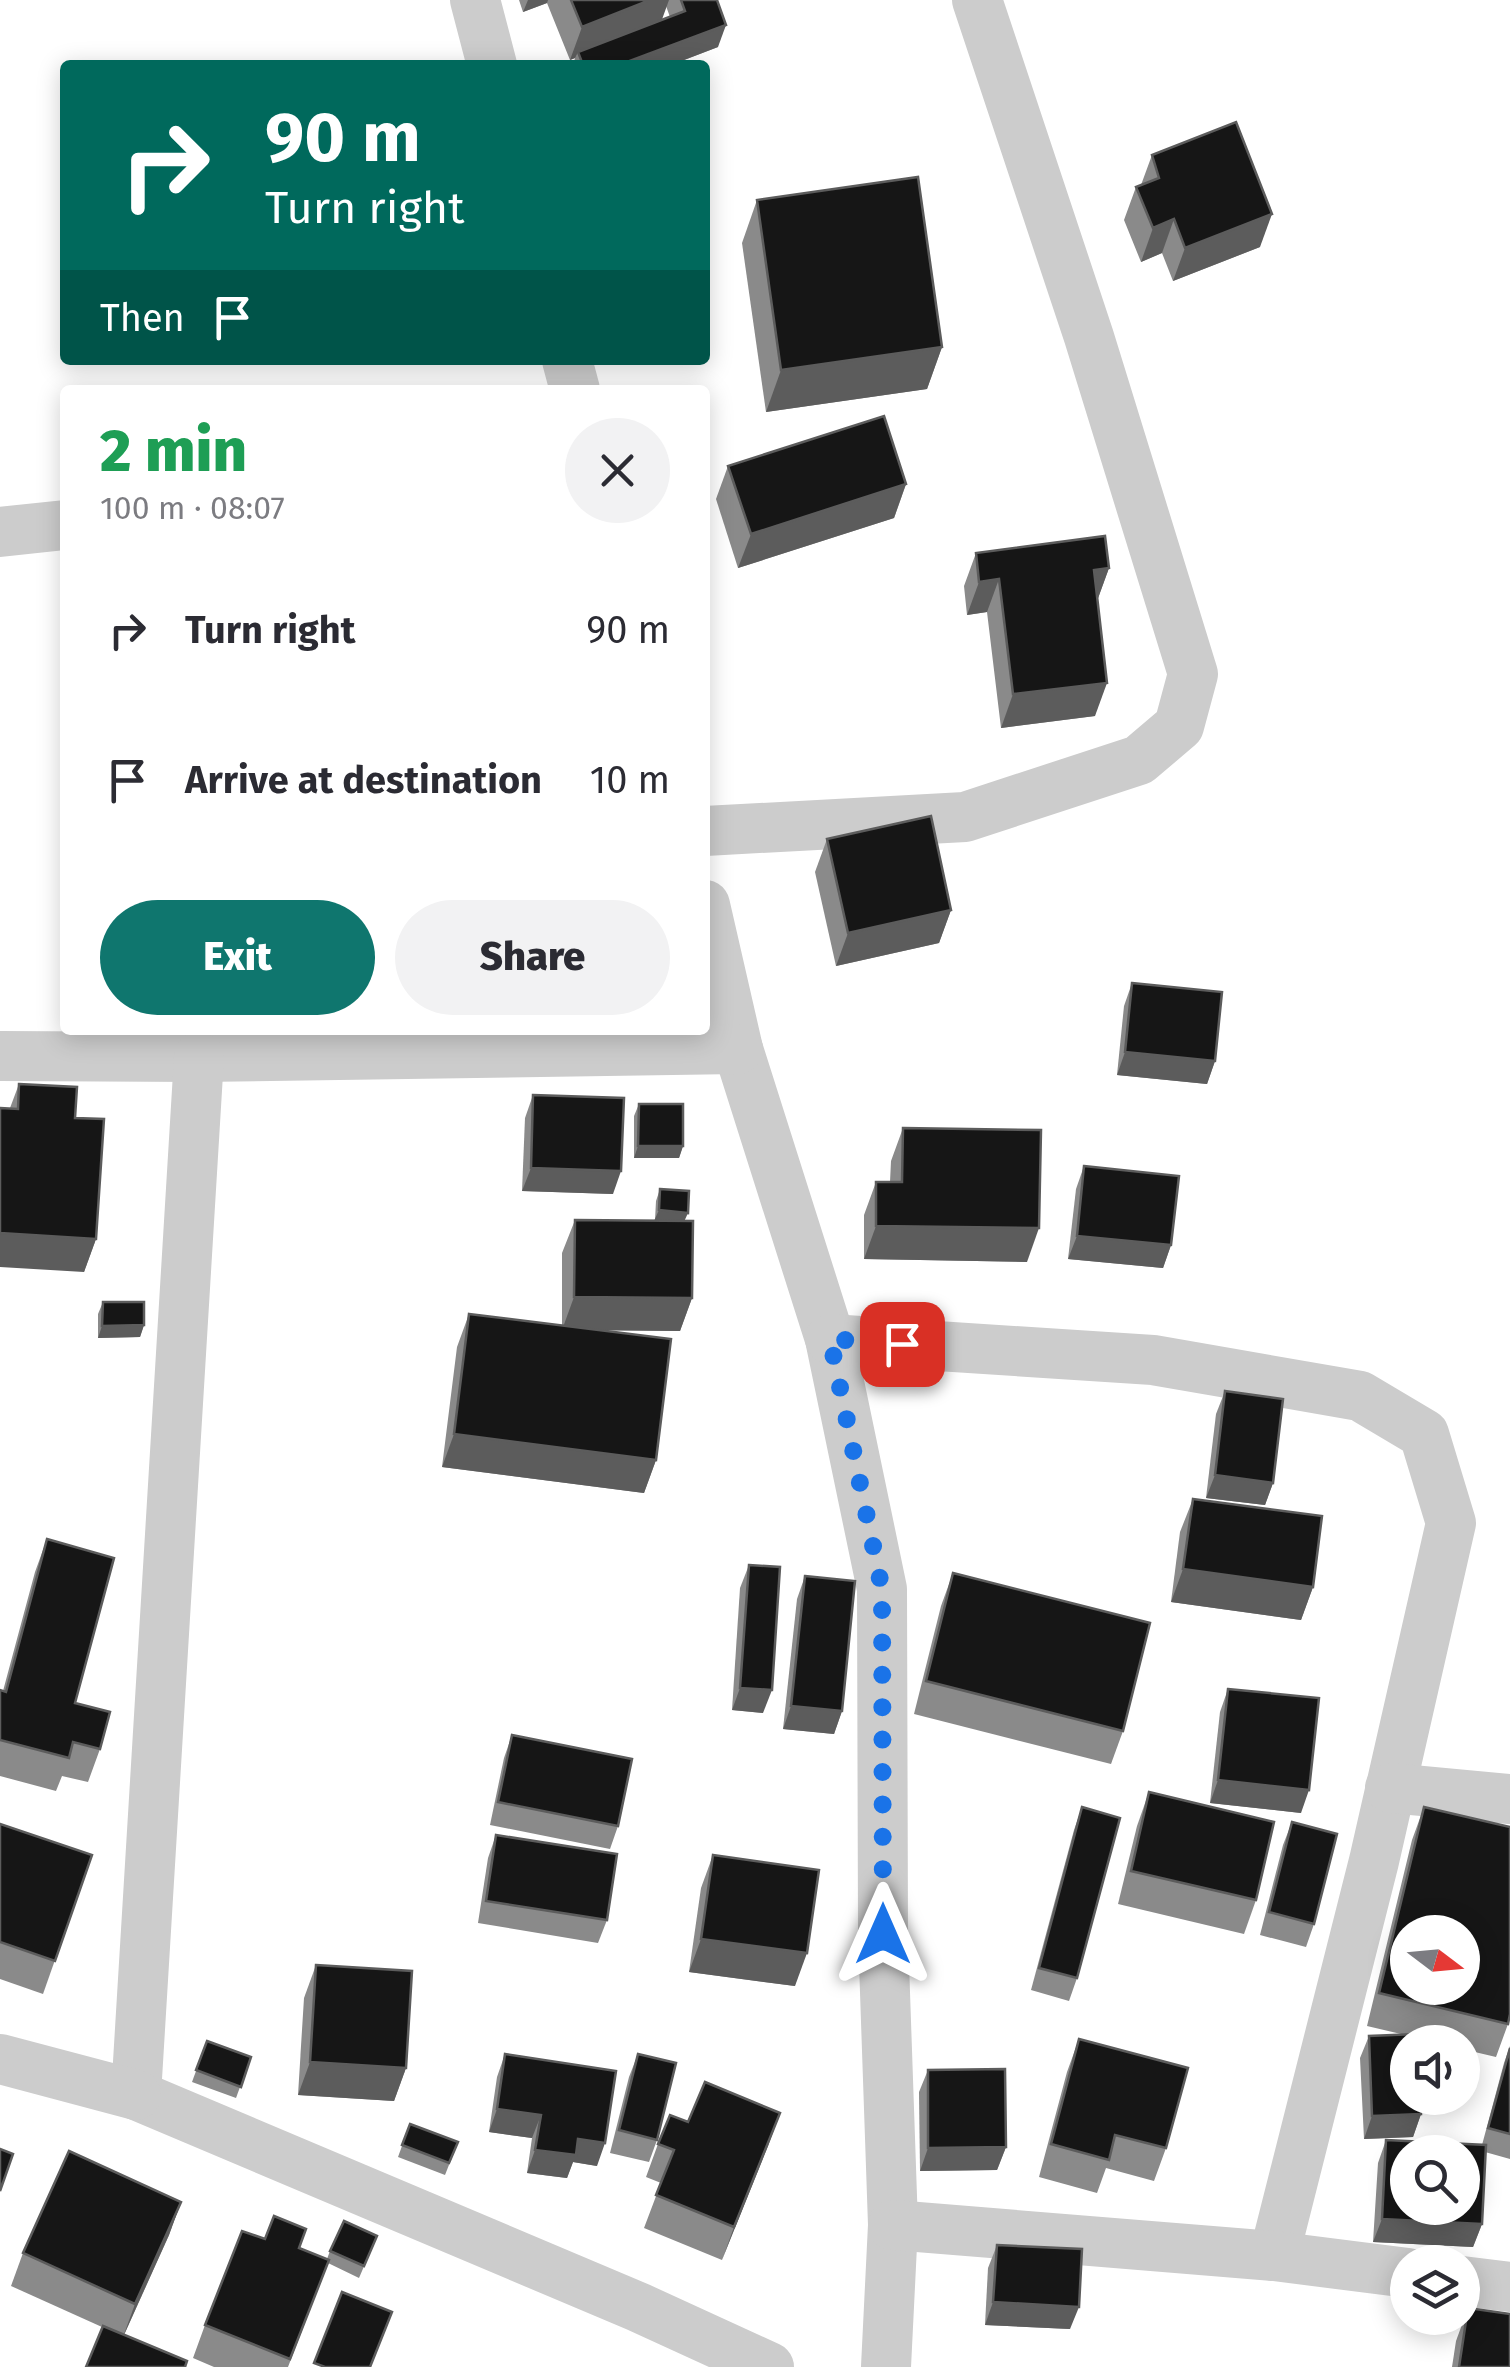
<!DOCTYPE html>
<meta charset="utf-8">
<style>
body{margin:0;font-family:"Fira Sans",sans-serif;background:#f2f2f3;color:#2b2b33;height:100vh;display:flex;flex-direction:column;font-size:38px;white-space:nowrap}
*{box-sizing:border-box;margin:0}
p{font-size:32px;color:#7c7c81}
.icon{flex:none;width:55px;height:55px;fill:none;stroke:currentColor;stroke-width:2;stroke-linecap:round;stroke-linejoin:round}
.map{position:relative;flex:1;overflow:hidden}
.details{position:absolute;left:60px;top:385px;width:650px;height:650px;display:flex;flex-direction:column;background:#fff;border-radius:10px;box-shadow:0 5px 25px #0003}
.details>*{flex:none}
.guide{position:absolute;left:60px;top:60px;width:650px;height:305px;border-radius:10px;box-shadow:0 5px 25px #0003;background:#00695c;color:#fff;overflow:hidden}
.needle{width:65px;rotate:106deg}
.fabs{position:absolute;left:1390px;top:1915px;display:grid;gap:20px}
.fabs a{display:grid;place-items:center;width:90px;height:90px;border-radius:50%;background:#fff;box-shadow:0 5px 25px #0003;font-size:50px}
.pin{position:absolute;display:grid;place-items:center;width:85px;height:85px;color:#fff;margin:-42px;border-radius:20px;box-shadow:0 5px 15px #0006}
.me{position:absolute;width:110px;margin:-55px;rotate:0deg;stroke-linejoin:round;filter:drop-shadow(0 0 8px #0008)}
.turn{display:flex;align-items:center;gap:35px;height:210px;padding:0 40px;font-size:45px}
.turn .icon{width:130px;height:130px;stroke-width:2.5}
.turn b{display:block;font-size:70px;line-height:85px}
.then{display:flex;align-items:center;height:95px;padding:0 40px;background:#0003;gap:20px;font-size:38px}
.round{display:grid;place-items:center;flex:none;width:105px;height:105px;border-radius:52px;background:#f2f2f3}
.summary{display:flex;align-items:center;justify-content:space-between;height:170px;padding:0 40px}
h1{font-size:60px;font-weight:800;line-height:75px;color:#1e9e55}
.action{display:flex;gap:20px;margin-top:auto;padding:20px 40px}
.action a{flex:1;height:115px;border-radius:60px;background:#0f766e;color:#fff;font-size:40px;font-weight:800;line-height:115px;text-align:center}
.action a+a{background:#f2f2f3;color:#2b2b33}
ul{padding:0;list-style:none}
li{display:flex;align-items:center;gap:30px;height:150px;padding:0 40px}
li div{flex:1}
li b{display:block;font-size:38px}
li em{font-style:normal}
.map>svg:first-child{display:block}
.lines{fill:none;stroke-linecap:round;stroke-linejoin:round}
.street{stroke:#ccc;stroke-width:50}
.wall{fill:#8a8a8a;fill-rule:evenodd}
.shaded-wall{fill:#5c5c5c}
.building{fill:#161616;stroke:#5c5c5c;stroke-width:2.5;fill-rule:evenodd}
.route{stroke:#1a73e8;stroke-width:18;stroke-dasharray:0 32.4}
</style>
<div class="map">
<svg width="1510" height="2367" viewBox="0 0 1510 2367">
<rect width="100%" height="100%" fill="#fff"/>
<g class="lines">
<!-- street -->
<g class="street">
<path d="M475,0L492,65"/>
<path d="M567,360L575,390"/>
<path d="M0,532L65,525"/>
<path d="M705,831L965,817L1139,760L1179,726L1193,674L1089,337L977,0"/>
<path d="M705,905L738,1049L830,1339L882,1589L883,1934L893,2225L886,2367"/>
<path d="M0,1056L199,1057L738,1049"/>
<path d="M199,1057L136,2095L638,2307L769,2367"/>
<path d="M830,1339L1153,1360L1360,1396L1424,1434L1451,1523L1374,1861L1274,2256"/>
<path d="M1390,1788L1510,1799"/>
<path d="M0,2059L136,2095"/>
<path d="M893,2225L1274,2256L1408,2273"/>
<path d="M1462,2281L1510,2287"/>
</g>
</g>
<!-- wall -->
<g class="wall">
<path d="M519,0H717L718,47L671,65H573L575,58L570,60L547,3L523,12ZM666,6L670,17L661,20Z"/>
<path d="M1152,155L1260,247L1173,281L1162,253L1141,262L1124,220L1136,187L1141,185Z"/>
<path d="M757,200L942,347L927,389L766,412L742,243Z"/>
<path d="M728,466L906,484L894,518L738,568L716,499Z"/>
<path d="M976,553L1109,568L1097,601L1095,716L1001,728L987,612L967,615L964,586Z"/>
<path d="M827,839L951,910L939,943L836,966L815,872Z"/>
<path d="M1132,983L1215,1061L1207,1084L1117,1075L1124,1006Z"/>
<path d="M19,1084L75,1118L96,1239L84,1272L10,1108Z"/>
<path d="M533,1095L613,1194L522,1191L525,1118Z"/>
<path d="M639,1104L683,1146L679,1158H634V1116Z"/>
<path d="M903,1128L1027,1262L864,1259V1215L876,1182H890L891,1161Z"/>
<path d="M1084,1166L1171,1245L1163,1268L1068,1259L1076,1189Z"/>
<path d="M660,1189L685,1221L692,1298L680,1331L601,1330L656,1460L644,1493L442,1467L457,1347L469,1314L562,1326V1253L575,1220H655L656,1201Z"/>
<path d="M103,1302L144,1325L140,1337L98,1338V1314Z"/>
<path d="M1225,1391L1273,1483L1265,1505L1206,1498L1216,1414Z"/>
<path d="M1193,1499L1313,1587L1301,1620L1171,1602L1180,1532Z"/>
<path d="M47,1539L75,1703L100,1749L88,1782L62,1776L56,1791L0,1776V1690L3,1691L35,1572Z"/>
<path d="M749,1565L763,1713L732,1710L740,1588Z"/>
<path d="M953,1573L1123,1731L1111,1764L914,1714L941,1606Z"/>
<path d="M805,1576L842,1711L834,1734L783,1729L797,1599Z"/>
<path d="M1228,1689L1301,1813L1210,1803L1220,1712Z"/>
<path d="M512,1735L618,1826L610,1849L490,1825L504,1758Z"/>
<path d="M1149,1792L1256,1900L1244,1934L1118,1904L1137,1826Z"/>
<path d="M1082,1807L1077,1978L1069,2001L1031,1990L1074,1830Z"/>
<path d="M1424,1807L1508,2024L1496,2057L1462,2049V2042H1434L1418,2038L1421,2114L1413,2137L1364,2139L1360,2058L1369,2036L1401,2034L1367,2026L1412,1840Z"/>
<path d="M1292,1822L1314,1924L1306,1947L1260,1935L1283,1845Z"/>
<path d="M0,1824L92,1855L43,1994L0,1979Z"/>
<path d="M496,1835L607,1920L598,1943L478,1923L488,1858Z"/>
<path d="M713,1855L795,1986L689,1972L701,1888Z"/>
<path d="M316,1965L406,2068L394,2101L298,2095L304,1998Z"/>
<path d="M1079,2039L1166,2148L1154,2181L1106,2168L1097,2193L1039,2177L1067,2072Z"/>
<path d="M207,2041L251,2057L236,2098L192,2082Z"/>
<path d="M1510,2046V2159L1485,2152L1482,2224L1473,2247L1373,2242L1378,2163L1386,2140L1482,2145L1504,2063Z"/>
<path d="M505,2054L597,2166L573,2162L567,2178L527,2173L532,2138L489,2132L497,2077Z"/>
<path d="M638,2054L657,2140L649,2162L610,2153L629,2077Z"/>
<path d="M928,2070L1006,2147L997,2170L920,2171L919,2092Z"/>
<path d="M780,2113L722,2260L644,2228L661,2183L646,2177L658,2144L688,2122Z"/>
<path d="M410,2124L458,2142L445,2175L398,2157Z"/>
<path d="M181,2202L169,2235L124,2335L102,2327L11,2286L23,2253Z"/>
<path d="M377,2236L359,2278L328,2263L288,2367H214L193,2358L205,2325L299,2248L327,2259L330,2251Z"/>
<path d="M997,2245L1070,2329L985,2325L988,2268Z"/>
<path d="M1468,2308L1510,2367H1452L1456,2341Z"/>
</g>
<!-- shaded-wall -->
<g class="shaded-wall">
<path d="M528,0H548L547,3L523,12Z"/>
<path d="M650,0H669L660,25L578,52L575,58L570,60L582,27Z"/>
<path d="M726,25L718,47L671,65H619Z"/>
<path d="M1272,214L1260,247L1173,281L1185,248Z"/>
<path d="M1174,219L1162,253L1141,262L1153,228Z"/>
<path d="M942,347L927,389L766,412L781,370Z"/>
<path d="M906,484L894,518L738,568L751,534Z"/>
<path d="M1109,568L1097,601L1094,570Z"/>
<path d="M999,579L987,612L967,615L979,582Z"/>
<path d="M1107,683L1095,716L1001,728L1013,694Z"/>
<path d="M951,910L939,943L836,966L848,933Z"/>
<path d="M1125,1052L1215,1061L1207,1084L1117,1075Z"/>
<path d="M638,1146H683L679,1158H634Z"/>
<path d="M531,1168L621,1171L613,1194L522,1191Z"/>
<path d="M659,1210L688,1213L683,1224L654,1221Z"/>
<path d="M876,1226L1039,1228L1027,1262L864,1259Z"/>
<path d="M0,1233L96,1239L84,1272L0,1267Z"/>
<path d="M1077,1236L1171,1245L1163,1268L1068,1259Z"/>
<path d="M574,1297L692,1298L680,1331L562,1330Z"/>
<path d="M144,1325L140,1337L98,1338L102,1326Z"/>
<path d="M454,1434L656,1460L644,1493L442,1467Z"/>
<path d="M1215,1475L1273,1483L1265,1505L1206,1498Z"/>
<path d="M1183,1569L1313,1587L1301,1620L1171,1602Z"/>
<path d="M740,1688L772,1690L763,1713L732,1710Z"/>
<path d="M791,1706L842,1711L834,1734L783,1729Z"/>
<path d="M1218,1780L1309,1790L1301,1813L1210,1803Z"/>
<path d="M701,1939L807,1953L795,1986L689,1972Z"/>
<path d="M310,2062L406,2068L394,2101L298,2095Z"/>
<path d="M497,2109L541,2115L532,2138L489,2132Z"/>
<path d="M780,2113L768,2146L722,2260L734,2227Z"/>
<path d="M1421,2114L1413,2137L1364,2139L1372,2116Z"/>
<path d="M578,2139L605,2143L597,2166L573,2162L567,2178L527,2173L535,2150Z"/>
<path d="M1006,2147L997,2170L920,2171L928,2148Z"/>
<path d="M181,2202L169,2235L123,2337L135,2304Z"/>
<path d="M1382,2219L1482,2224L1473,2247L1373,2242Z"/>
<path d="M993,2302L1079,2307L1070,2329L985,2325Z"/>
</g>
<!-- building -->
<g class="building">
<path d="M571,0H650L582,27Z"/>
<path d="M681,0H717L726,25L619,65H583L578,52L685,11Z"/>
<path d="M1236,122L1272,214L1185,248L1174,219L1153,228L1136,187L1159,178L1152,155Z"/>
<path d="M918,177L942,347L781,370L757,200Z"/>
<path d="M884,416L906,484L751,534L728,466Z"/>
<path d="M1105,536L1109,568L1094,570L1107,683L1013,694L999,579L979,582L976,553Z"/>
<path d="M931,816L951,910L848,933L827,839Z"/>
<path d="M1132,983L1222,992L1215,1061L1125,1052Z"/>
<path d="M19,1084L77,1087L75,1118L104,1119L96,1239L0,1233V1108L18,1109Z"/>
<path d="M533,1095L624,1098L621,1171L531,1168Z"/>
<path d="M639,1104H683V1146H638Z"/>
<path d="M903,1128L1041,1130L1039,1228L876,1226V1182H902Z"/>
<path d="M1084,1166L1179,1176L1171,1245L1077,1236Z"/>
<path d="M660,1189L689,1191L688,1213L659,1210Z"/>
<path d="M575,1220L693,1221L692,1298L574,1297Z"/>
<path d="M103,1302H144V1325L102,1326Z"/>
<path d="M469,1314L671,1339L656,1460L454,1434Z"/>
<path d="M1225,1391L1283,1399L1273,1483L1215,1475Z"/>
<path d="M1193,1499L1322,1516L1313,1587L1183,1569Z"/>
<path d="M47,1539L114,1558L75,1703L110,1712L100,1749L73,1742L69,1758L0,1740V1690L6,1692Z"/>
<path d="M749,1565L780,1567L772,1690L740,1688Z"/>
<path d="M953,1573L1150,1623L1123,1731L926,1681Z"/>
<path d="M805,1576L855,1581L842,1711L791,1706Z"/>
<path d="M1228,1689L1319,1698L1309,1790L1218,1780Z"/>
<path d="M512,1735L632,1759L618,1826L498,1802Z"/>
<path d="M1149,1792L1274,1822L1256,1900L1131,1871Z"/>
<path d="M1082,1807L1120,1818L1077,1978L1039,1968Z"/>
<path d="M1424,1807L1510,1827V2014L1508,2024L1379,1993ZM1408,1932H1462V1988H1408Z"/>
<path d="M1292,1822L1337,1834L1314,1924L1269,1912Z"/>
<path d="M0,1824L92,1855L55,1961L0,1942Z"/>
<path d="M496,1835L617,1854L607,1920L486,1901Z"/>
<path d="M713,1855L819,1870L807,1953L701,1939Z"/>
<path d="M316,1965L412,1971L406,2068L310,2062Z"/>
<path d="M1417,2034L1418,2042H1408V2098H1420L1421,2114L1372,2116L1369,2036Z"/>
<path d="M1079,2039L1188,2068L1166,2148L1115,2135L1109,2160L1051,2144Z"/>
<path d="M207,2041L251,2057L241,2087L196,2070Z"/>
<path d="M1510,2048V2134L1488,2128Z"/>
<path d="M505,2054L616,2071L605,2143L578,2139L576,2155L535,2150L541,2115L497,2109Z"/>
<path d="M638,2054L676,2063L657,2140L619,2130Z"/>
<path d="M1005,2069L1006,2147L928,2148V2070Z"/>
<path d="M705,2082L780,2113L734,2227L656,2195L674,2150L658,2144L670,2115L688,2122Z"/>
<path d="M410,2124L458,2142L449,2163L402,2145Z"/>
<path d="M1386,2140L1486,2145L1482,2224L1382,2219ZM1408,2152H1462V2208H1408Z"/>
<path d="M0,2149L13,2154L0,2191Z"/>
<path d="M69,2151L181,2202L135,2304L23,2253Z"/>
<path d="M274,2216L306,2229L299,2248L329,2260L290,2359L205,2325L242,2231L265,2239Z"/>
<path d="M344,2221L377,2236L364,2266L330,2251Z"/>
<path d="M997,2245L1082,2249L1079,2307L993,2302Z"/>
<path d="M342,2292L392,2312L370,2367H325L314,2363Z"/>
<path d="M1468,2308L1510,2314V2367H1459Z"/>
<path d="M103,2326L187,2361L185,2367H86Z"/>
</g>
<g class="lines">
<!-- route -->
<path class="route" d="M883,1934L882,1589L830,1339L902,1344"/>
</g>
</svg>
<div class="fabs">
<a><svg class="needle" viewBox="-14 -14 28 28"><path d="M0-13l5 13h-10z" fill="#e53935"/><path d="M0 13l5-13h-10z" fill="#7c7c81"/></svg></a>
<a><svg class="icon" aria-label="sound" viewBox="0 0 24 24"><path d="M4 9h4l5-4v14l-5-4H4zM17 9q2 3 0 6"/></svg></a>
<a><svg class="icon" aria-label="search" viewBox="0 0 24 24"><circle cx="10" cy="10" r="6"/><path d="M15 15l6 6"/></svg></a>
<a><svg class="icon" aria-label="layers" viewBox="0 0 24 24"><path d="M12 4l9 5-9 5-9-5zM3 14l9 5 9-5"/></svg></a>
</div>
<div class="pin" style="left:902px;top:1344px;background:#d93025"><svg class="icon" aria-label="arrive" viewBox="0 0 24 24"><path d="M6 21V4h12l-3 4 3 4H6"/></svg></div>
<svg class="me" style="left:883px;top:1934px" viewBox="-20 -20 40 40"><path d="M0-17L14 15 0 8-14 15z" fill="#1a73e8" stroke="#fff" stroke-width="4"/></svg>
<div class="guide">
<div class="turn"><svg class="icon" aria-label="right" viewBox="0 0 24 24"><path d="M7 20v-9h11M14 6l5 5-5 5"/></svg><div><b>90 m</b>Turn right</div></div>
<div class="then">Then<svg class="icon" aria-label="arrive" viewBox="0 0 24 24"><path d="M6 21V4h12l-3 4 3 4H6"/></svg></div>
</div>
<section class="details">
<div class="summary"><div><h1>2 min</h1><p>100 m · 08:07</p></div><a class="round"><svg class="icon" aria-label="close" viewBox="0 0 24 24"><path d="M6 6l12 12M18 6L6 18"/></svg></a></div>
<ul>
<li><svg class="icon" aria-label="right" viewBox="0 0 24 24"><path d="M7 20v-9h11M14 6l5 5-5 5"/></svg><div><b>Turn right</b></div><em>90 m</em></li>
<li><svg class="icon" aria-label="arrive" viewBox="0 0 24 24"><path d="M6 21V4h12l-3 4 3 4H6"/></svg><div><b>Arrive at destination</b></div><em>10 m</em></li>
</ul>
<div class="action"><a>Exit</a><a>Share</a></div>
</section>
</div>
